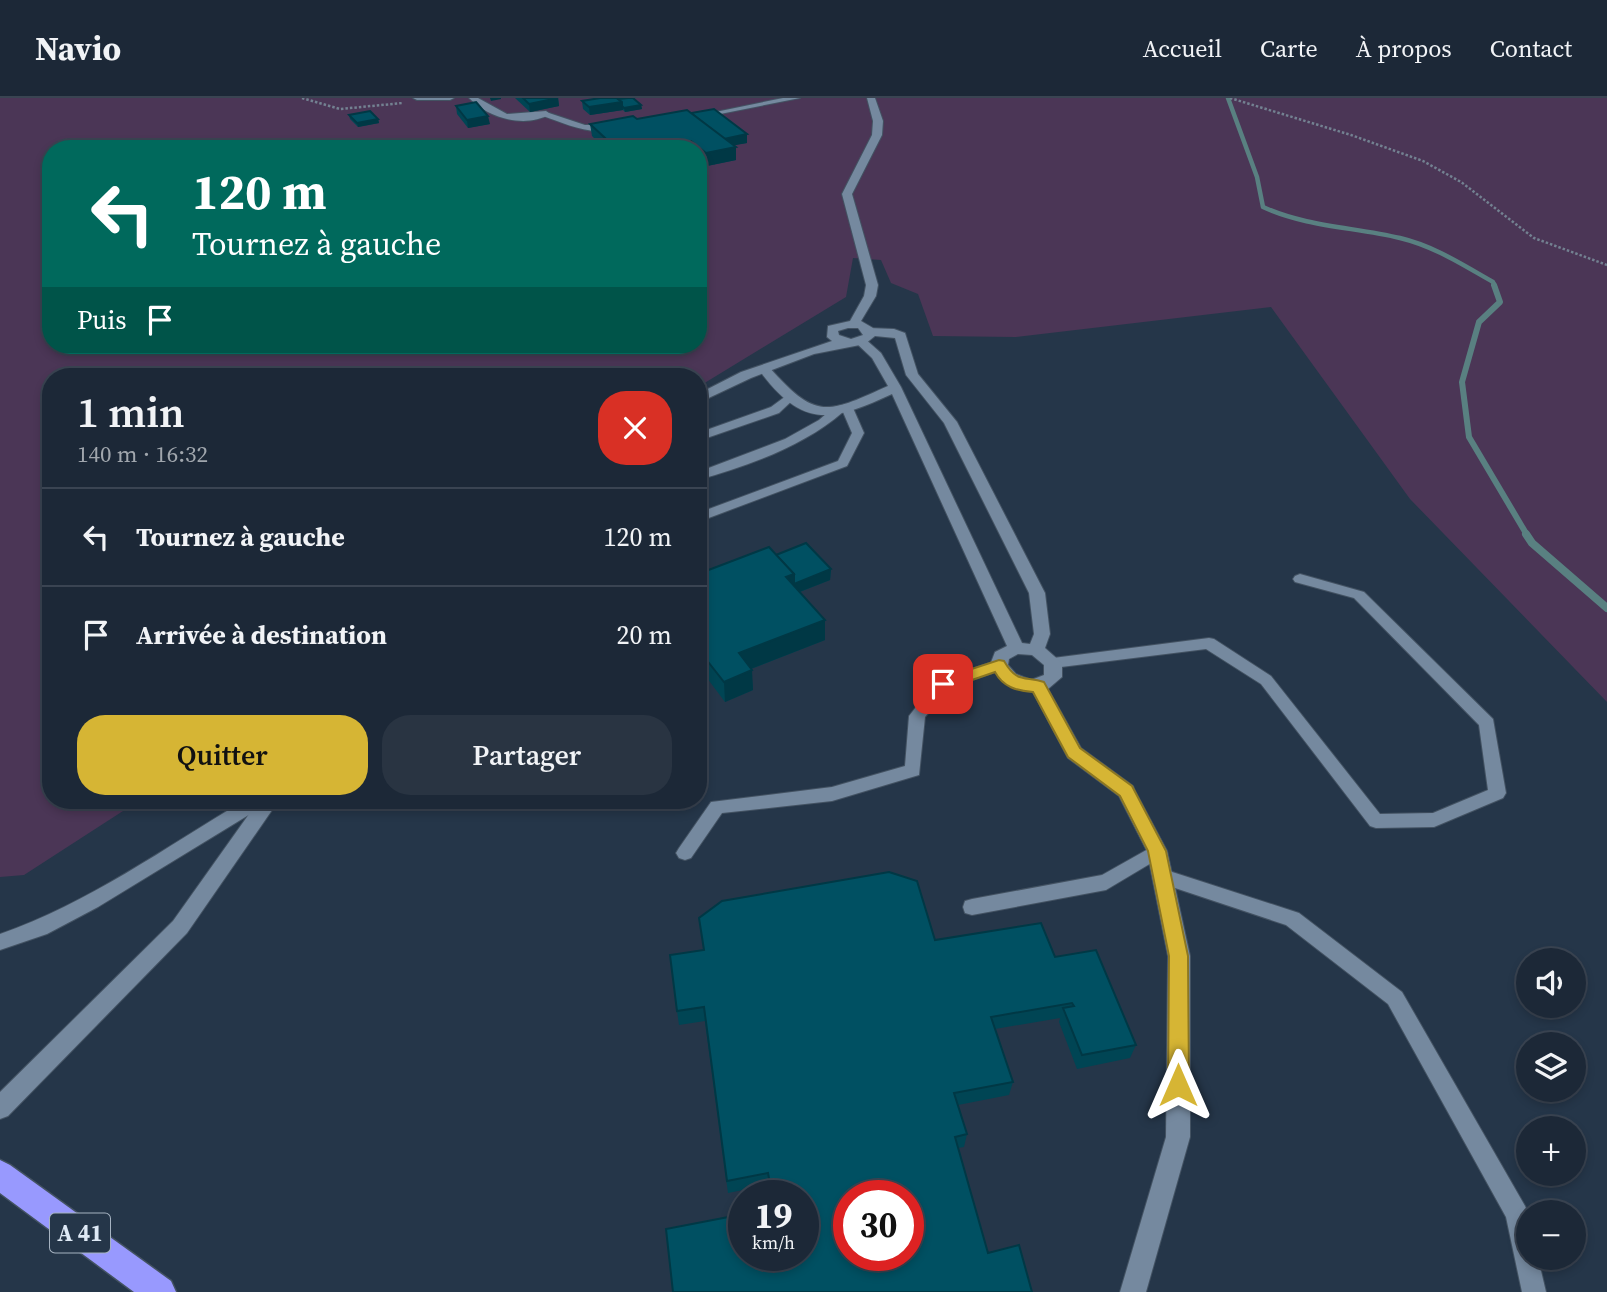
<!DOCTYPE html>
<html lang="fr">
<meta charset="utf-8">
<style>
body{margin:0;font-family:"Source Serif 4",serif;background:#293442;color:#f1f3f6;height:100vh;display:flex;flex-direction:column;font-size:26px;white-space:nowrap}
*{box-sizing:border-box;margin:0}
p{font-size:23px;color:#a0a6ad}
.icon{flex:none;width:38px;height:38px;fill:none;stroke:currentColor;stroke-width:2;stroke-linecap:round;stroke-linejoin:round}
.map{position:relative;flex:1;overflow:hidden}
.sheet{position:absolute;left:42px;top:270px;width:665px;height:441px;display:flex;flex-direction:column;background:#1c2837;border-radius:28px;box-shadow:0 4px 10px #0003,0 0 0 2px #3a4452}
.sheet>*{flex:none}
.guide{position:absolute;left:42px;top:42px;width:665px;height:214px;border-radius:28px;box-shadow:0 4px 10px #0003,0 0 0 2px #3a4452;background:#00695c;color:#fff;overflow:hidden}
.controls{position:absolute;left:1516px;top:850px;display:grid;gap:14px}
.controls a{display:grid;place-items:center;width:70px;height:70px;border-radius:50%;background:#1c2837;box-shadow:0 4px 10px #0003,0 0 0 2px #3a4452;font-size:35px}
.speed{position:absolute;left:728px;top:1082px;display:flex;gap:14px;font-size:35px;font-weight:700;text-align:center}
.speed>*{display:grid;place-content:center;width:91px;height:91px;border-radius:50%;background:#1c2837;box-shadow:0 4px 10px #0003,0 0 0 2px #3a4452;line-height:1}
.speed small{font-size:18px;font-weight:400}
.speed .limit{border:10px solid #d22;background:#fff;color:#111}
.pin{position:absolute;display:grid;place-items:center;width:60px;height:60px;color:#fff;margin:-30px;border-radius:14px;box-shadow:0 4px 10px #0006}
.me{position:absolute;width:77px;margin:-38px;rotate:0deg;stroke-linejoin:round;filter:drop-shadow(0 0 5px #0008)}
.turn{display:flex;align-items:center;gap:24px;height:147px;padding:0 35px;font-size:32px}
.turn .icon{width:91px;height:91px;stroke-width:2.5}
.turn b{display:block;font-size:49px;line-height:60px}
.then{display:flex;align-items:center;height:66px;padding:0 35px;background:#0003;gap:14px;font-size:26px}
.round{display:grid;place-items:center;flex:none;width:74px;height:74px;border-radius:28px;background:#293442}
.headline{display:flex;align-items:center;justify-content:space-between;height:119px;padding:0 35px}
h1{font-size:42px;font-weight:600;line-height:52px}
.button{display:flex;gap:14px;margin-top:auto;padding:14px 35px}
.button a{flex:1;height:80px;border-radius:28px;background:#d6b534;color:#111;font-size:28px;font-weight:600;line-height:80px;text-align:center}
.button a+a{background:#293442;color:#f1f3f6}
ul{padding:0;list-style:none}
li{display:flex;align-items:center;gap:21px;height:98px;padding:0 35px;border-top:2px solid #3a4452}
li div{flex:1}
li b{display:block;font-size:26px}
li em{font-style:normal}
header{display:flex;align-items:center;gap:42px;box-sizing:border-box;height:98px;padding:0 35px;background:#1c2837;border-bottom:2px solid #3a4452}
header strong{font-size:33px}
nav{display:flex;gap:38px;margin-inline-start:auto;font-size:24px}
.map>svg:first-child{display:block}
.green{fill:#4b3656;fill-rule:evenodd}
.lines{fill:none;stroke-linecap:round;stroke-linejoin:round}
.stream-far2{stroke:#598081;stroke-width:4.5}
.stream-far1{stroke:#598081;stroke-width:6}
.stream{stroke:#598081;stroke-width:8}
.service-casing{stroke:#435262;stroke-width:2}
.minor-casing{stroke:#435262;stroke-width:2}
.tertiary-casing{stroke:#435262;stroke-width:2}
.motorway-casing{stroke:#435262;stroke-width:3}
.path{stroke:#738191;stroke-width:2.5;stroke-dasharray:2.5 2;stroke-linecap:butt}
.service{fill:#75899f;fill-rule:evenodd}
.minor{fill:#75899f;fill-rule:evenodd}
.tertiary{fill:#75899f;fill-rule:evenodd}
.motorway{fill:#9899fe;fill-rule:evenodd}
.wall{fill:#004554}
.shaded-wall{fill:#003845}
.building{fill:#005062;stroke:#003845;stroke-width:2;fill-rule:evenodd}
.route{fill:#d6b534;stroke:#8b7622;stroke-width:2}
.labels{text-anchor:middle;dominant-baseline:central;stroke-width:7;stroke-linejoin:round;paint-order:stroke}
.shield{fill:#253649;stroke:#a6b3c1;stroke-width:2}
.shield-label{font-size:23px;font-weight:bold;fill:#dee9f5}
</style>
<header>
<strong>Navio</strong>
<nav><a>Accueil</a><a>Carte</a><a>À propos</a><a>Contact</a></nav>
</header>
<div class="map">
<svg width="1607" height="1194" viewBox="0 0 1607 1194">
<rect width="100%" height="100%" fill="#253649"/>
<!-- green -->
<path class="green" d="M0,0H1607V604L1410,401L1271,209L1016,239L933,238L918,196L891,185L881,162L853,160L846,199L698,289V278H51V702H140L24,777L0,779ZM51,51H698V247H51Z"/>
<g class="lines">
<!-- stream-far2 -->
<path class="stream-far2" d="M1228,0L1257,79L1263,109C1307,129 1354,129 1400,140C1434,148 1463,167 1493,184L1495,189"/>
<!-- stream-far1 -->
<path class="stream-far1" d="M1494,187L1500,204L1479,224L1462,284L1469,339L1527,437"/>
<!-- stream -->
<path class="stream" d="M1526,436L1532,445L1607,510"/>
<!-- service casing -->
<g class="service-casing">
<g id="service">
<path d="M413,0H454L450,2H417Z"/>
<path d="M783,0H800L700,20L696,18Z"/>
<path d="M546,14L585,27H611L615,29C594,40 564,25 543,18Z"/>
<path d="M790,295L796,299L779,315L698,343V335L771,309Z"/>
<path d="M847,306L853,310L864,335L847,368L698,424V415L838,363L852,335L843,314C804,348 748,368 698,382V374L785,341L819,322L834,309Z"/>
<path d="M1300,476L1364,494L1493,621L1506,695L1503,700L1434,729L1376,730L1370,728L1261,586L1206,551L1053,570L1045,565L1053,560L1209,540L1214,541L1271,578L1380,716L1433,715L1488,692L1479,627L1354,500L1295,484L1293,481L1295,478Z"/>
<path d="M999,562L1004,563L1007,567L1004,571L949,590L925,619L919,677L832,703L722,715L691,760L685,762L679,760L676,755L679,750L711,704L832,689L905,668L909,618L937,582Z"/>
<path d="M245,702H268L265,707L98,809L47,836L0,852V836C87,806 166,749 245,702Z"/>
<path d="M1157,746L1163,748L1166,753L1163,758L1106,792L972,817L965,815L963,809L965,803L972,801L1102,777Z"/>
<path d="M1163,771L1299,815L1402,894L1525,1108L1528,1115V1160H1538L1546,1194H1522L1506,1119L1388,906L1286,827L1157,784L1154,779L1157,774Z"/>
</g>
</g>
<!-- minor casing -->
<g class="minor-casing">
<g id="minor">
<path d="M469,0H478L507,16L546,13L550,16C525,31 488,20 469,0Z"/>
<path d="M869,230L894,231L905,235L918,276L957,324L1045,495L1050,536L1045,550L1062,565V579L1048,591L1081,650L1133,688L1135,693L1167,753L1190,858V1039L1146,1194H1120L1166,1039L1168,858L1147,753L1119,698L1068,660L1033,594C1013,593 1001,584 990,567L995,554L1007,548L892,296C830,325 802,330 759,272L761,269H769C816,322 826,316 888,288L872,260L854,243L856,240H864L881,255L901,289L1022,545L1030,546L1034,536L1029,495L944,325L906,277L895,240L865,237L863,234ZM1018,556L1032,557L1044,567V577L1031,582L1016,576L1008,567L1009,561Z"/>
</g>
</g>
<!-- tertiary casing -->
<g class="tertiary-casing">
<g id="tertiary">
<path d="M867,0H875L883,23L882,37L852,96L878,187L876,198L861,223L873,230L875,238L865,246L814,256L751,280L698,305V296L741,274L832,243L827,239L828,228L850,223L864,198L866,187L842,96L872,37L873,23ZM848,230H858L863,237L851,241L839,237L838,233Z"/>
<path d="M259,702H279L187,835L8,1018L0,1021V994L173,823Z"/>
</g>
</g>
<!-- motorway casing -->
<g class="motorway-casing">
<path id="motorway" d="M0,1062L10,1067L171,1183L176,1194H134L0,1095Z"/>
</g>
<!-- path -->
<g class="path">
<path d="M302,0L340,11L403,5"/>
<path d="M1230,0L1351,37L1423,63L1461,84L1534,140L1607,167"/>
</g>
<!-- service -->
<use href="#service" class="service"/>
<!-- minor -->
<use href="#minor" class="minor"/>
<!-- tertiary -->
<use href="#tertiary" class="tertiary"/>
<!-- motorway -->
<use href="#motorway" class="motorway"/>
</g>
<!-- wall -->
<g class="wall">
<path d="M515,0H558L559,8L530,14Z"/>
<path d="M582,3L641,7L642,11L625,14L623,12L590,17L583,11Z"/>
<path d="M456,8L490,26L468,30L457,16Z"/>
<path d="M691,15L747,36V45L733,47L736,62L707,68L698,61V51H605L592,38L590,26Z"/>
<path d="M349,17L378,21L379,25L358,29L350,21Z"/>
<path d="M776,457L831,471L830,482L800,494L825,522V542L751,571L753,592L725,604L698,568V476Z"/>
<path d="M935,842L1055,859L1136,947L1130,960L1077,971L1059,924L1060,920L995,931L1013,984L1009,997L958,1007L967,1036L964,1049L958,1050L988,1155L1032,1194H673L744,1157L803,1097H770L768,1087L728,1095L705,923L679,927L677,913Z"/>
</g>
<!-- shaded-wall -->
<g class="shaded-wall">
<path d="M490,0H501V1L491,3Z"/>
<path d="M558,0L559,8L530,14L529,6Z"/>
<path d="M622,4L623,12L590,17L589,9Z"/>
<path d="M641,7L642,11L625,14L624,10Z"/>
<path d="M488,18L490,26L468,30L467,22Z"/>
<path d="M378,21L379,25L358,29L357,25Z"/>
<path d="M747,36V45L720,50V42Z"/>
<path d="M691,43L692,51H652Z"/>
<path d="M736,49V62L707,68L706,55Z"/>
<path d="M704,459L705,469L698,471V461Z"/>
<path d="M831,471L830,482L786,499V479L794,476Z"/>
<path d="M825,522V542L740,575L739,555Z"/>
<path d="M752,572L753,592L725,604L724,584Z"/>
</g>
<!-- building -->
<g class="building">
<path d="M523,0H558L529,6Z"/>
<path d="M600,0H617L622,4L589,9L582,3Z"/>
<path d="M628,0H633L641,7L624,10L622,8V4L618,1Z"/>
<path d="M476,4L488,18L467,22L456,8Z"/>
<path d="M714,11L747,36L724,41L691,15Z"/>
<path d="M687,12L736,49L706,55L691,43L652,51H617L590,26L633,18L637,21Z"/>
<path d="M370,13L378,21L357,25L349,17Z"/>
<path d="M806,445L831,471L794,486V476L776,457Z"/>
<path d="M769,449L794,476L786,479L825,522L739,555L752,572L724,584L698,551V476Z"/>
<path d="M698,452L704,459L698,461Z"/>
<path d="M889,774L917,783L935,842L1041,825L1055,859L1096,852L1136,947L1082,957L1063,910L1074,908L1072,905L991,919L1013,984L954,995L967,1036L955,1039L988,1155L1019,1147L1032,1194H673L666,1131L744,1116V1157H803V1097H772L768,1075L727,1083L704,909L677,913L670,857L704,852L699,820L722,803ZM849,1097H908V1157H849Z"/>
</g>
<!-- route -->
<path class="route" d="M999,562L1004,563C1017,585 1023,578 1044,584L1080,650L1132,688L1166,753L1188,858L1189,987L1186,994L1178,997L1171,994L1168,987L1169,858L1148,753L1120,698L1068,659L1033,594C1017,593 1003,589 995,574L943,592L936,586L938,582Z"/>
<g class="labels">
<!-- shield labels -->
<rect class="shield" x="50" y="1115.5" width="60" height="39" rx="5"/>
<g class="shield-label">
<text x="80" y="1135">A 41</text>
</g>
</g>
</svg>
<div class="controls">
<a><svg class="icon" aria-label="sound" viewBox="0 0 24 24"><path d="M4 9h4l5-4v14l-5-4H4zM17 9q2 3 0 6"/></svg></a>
<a><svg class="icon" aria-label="layers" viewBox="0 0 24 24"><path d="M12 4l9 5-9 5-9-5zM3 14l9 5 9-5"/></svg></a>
<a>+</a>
<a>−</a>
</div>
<div class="speed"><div>19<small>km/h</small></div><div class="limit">30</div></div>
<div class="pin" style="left:943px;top:586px;background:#d93025"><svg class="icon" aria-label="arrive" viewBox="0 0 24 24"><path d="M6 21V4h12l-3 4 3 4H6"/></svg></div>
<svg class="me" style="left:1178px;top:987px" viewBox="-20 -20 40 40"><path d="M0-17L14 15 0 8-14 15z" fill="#d6b534" stroke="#fff" stroke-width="4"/></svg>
<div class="guide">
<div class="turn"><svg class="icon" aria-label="left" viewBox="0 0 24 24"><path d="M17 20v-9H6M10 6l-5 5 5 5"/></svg><div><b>120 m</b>Tournez à gauche</div></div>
<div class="then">Puis<svg class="icon" aria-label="arrive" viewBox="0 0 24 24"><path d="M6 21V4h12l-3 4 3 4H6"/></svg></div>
</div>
<section class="sheet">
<div class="headline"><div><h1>1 min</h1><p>140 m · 16:32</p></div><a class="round" style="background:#d93025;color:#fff"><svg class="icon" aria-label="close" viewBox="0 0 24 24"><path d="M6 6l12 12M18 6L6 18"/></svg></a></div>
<ul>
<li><svg class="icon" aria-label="left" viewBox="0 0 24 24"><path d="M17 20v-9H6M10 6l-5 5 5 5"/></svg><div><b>Tournez à gauche</b></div><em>120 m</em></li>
<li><svg class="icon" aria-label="arrive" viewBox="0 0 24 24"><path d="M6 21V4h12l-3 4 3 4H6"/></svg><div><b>Arrivée à destination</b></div><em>20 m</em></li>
</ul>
<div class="button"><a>Quitter</a><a>Partager</a></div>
</section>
</div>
